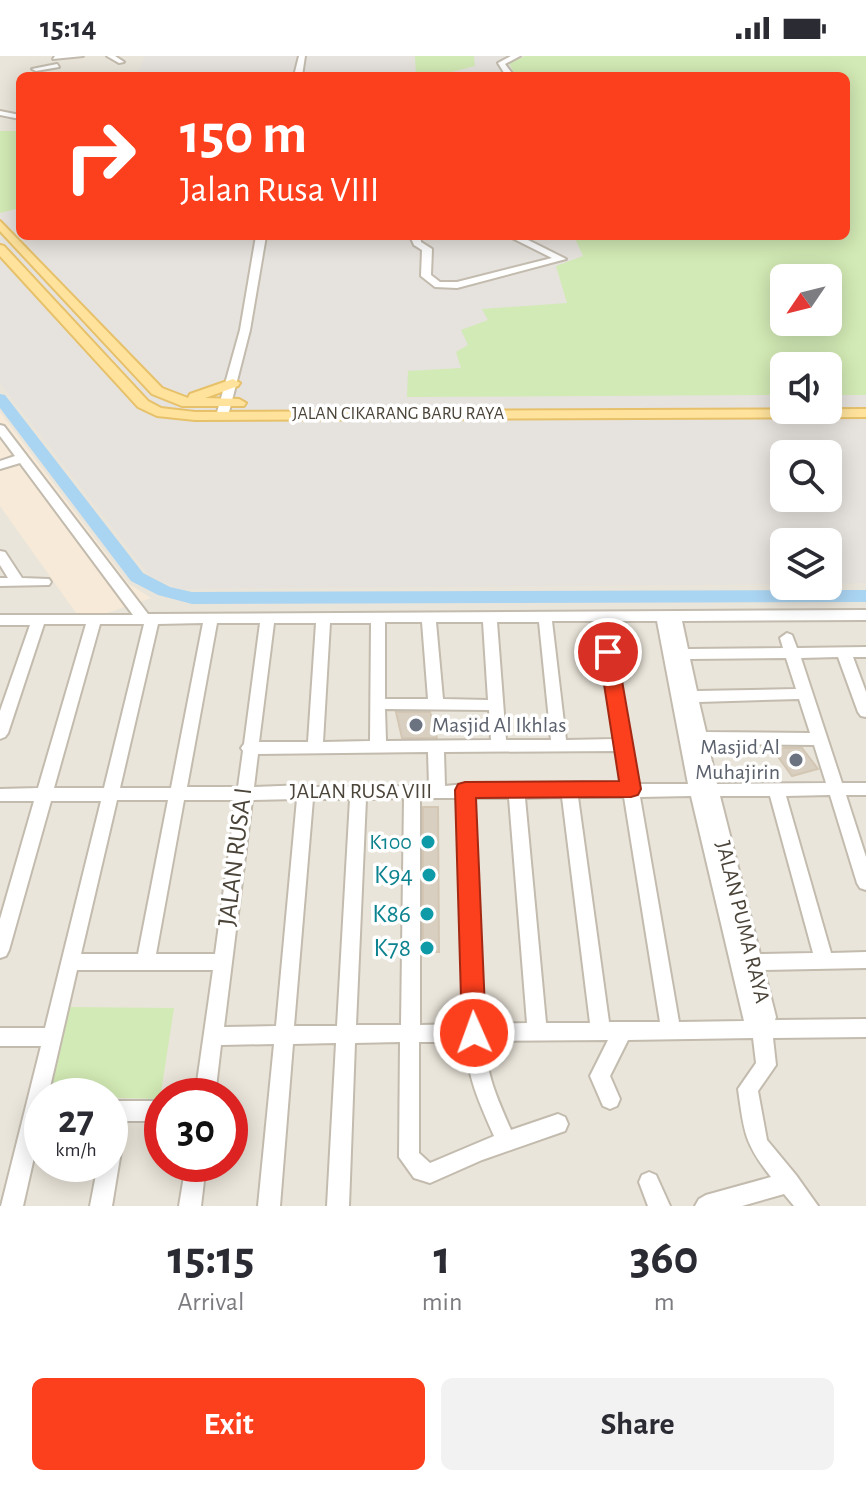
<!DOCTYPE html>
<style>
body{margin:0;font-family:"Alegreya Sans",sans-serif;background:#f2f2f3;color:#2b2b33;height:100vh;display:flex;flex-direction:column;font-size:30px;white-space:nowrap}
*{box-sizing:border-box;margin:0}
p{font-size:26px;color:#7c7c81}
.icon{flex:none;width:44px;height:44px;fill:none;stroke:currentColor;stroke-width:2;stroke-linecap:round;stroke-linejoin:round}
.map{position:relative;height:1150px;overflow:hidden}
.drawer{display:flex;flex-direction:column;background:#fff;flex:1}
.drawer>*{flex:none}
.top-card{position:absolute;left:16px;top:16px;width:834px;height:168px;border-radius:12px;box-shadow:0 4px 20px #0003;background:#fc3f1d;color:#fff;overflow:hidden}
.needle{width:52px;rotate:235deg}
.buttons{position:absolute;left:770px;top:208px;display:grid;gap:16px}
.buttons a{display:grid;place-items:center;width:72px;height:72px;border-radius:12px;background:#fff;box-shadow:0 4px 20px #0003;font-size:40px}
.speed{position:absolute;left:24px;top:1022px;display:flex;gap:16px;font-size:40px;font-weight:700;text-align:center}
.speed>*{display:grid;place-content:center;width:104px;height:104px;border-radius:50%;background:#fff;box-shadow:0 4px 20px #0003;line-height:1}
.speed small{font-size:20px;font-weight:400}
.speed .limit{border:12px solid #d22;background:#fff;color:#111}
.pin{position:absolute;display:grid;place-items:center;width:68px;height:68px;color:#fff;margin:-34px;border:4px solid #fff;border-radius:50%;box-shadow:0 2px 8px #0007}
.me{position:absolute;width:88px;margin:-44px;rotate:358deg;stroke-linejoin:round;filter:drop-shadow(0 0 6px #0008)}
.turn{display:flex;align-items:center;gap:28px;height:168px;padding:0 32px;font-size:36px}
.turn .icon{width:104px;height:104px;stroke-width:2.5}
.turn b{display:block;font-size:56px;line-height:68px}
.eta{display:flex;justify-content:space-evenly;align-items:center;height:136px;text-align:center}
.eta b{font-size:48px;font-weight:600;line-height:56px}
.cta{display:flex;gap:16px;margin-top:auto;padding:16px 32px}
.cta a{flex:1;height:92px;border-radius:12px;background:#fc3f1d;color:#fff;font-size:32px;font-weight:600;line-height:92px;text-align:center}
.cta a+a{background:#f2f2f3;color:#2b2b33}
.status{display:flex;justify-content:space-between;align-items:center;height:56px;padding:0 40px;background:#fff;direction:ltr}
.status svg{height:22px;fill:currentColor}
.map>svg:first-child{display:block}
.residential{fill:#eae5da;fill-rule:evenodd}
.commercial{fill:#f7ead8}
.industrial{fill:#e6e2dd;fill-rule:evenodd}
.green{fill:#d2eab5;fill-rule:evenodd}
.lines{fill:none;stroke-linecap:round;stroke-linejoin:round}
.river{fill:#a9d4f2;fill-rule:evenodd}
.building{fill:#d8cfc1;stroke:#d3c7b4;stroke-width:2}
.minor-casing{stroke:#c2bbae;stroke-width:4}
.major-casing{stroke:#e6c16a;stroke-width:4}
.minor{fill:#fff;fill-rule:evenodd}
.major{fill:#ffe39c;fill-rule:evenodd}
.route{fill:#fc3f1d;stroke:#a42913;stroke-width:2}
.worship-dot{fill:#6b7280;stroke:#fff;stroke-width:3}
.culture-dot{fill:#0f9aa8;stroke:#fff;stroke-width:3}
.labels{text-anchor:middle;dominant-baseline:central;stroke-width:7;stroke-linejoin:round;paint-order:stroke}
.far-street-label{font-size:18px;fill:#4b4439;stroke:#fff}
.worship-label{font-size:22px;fill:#5b616d;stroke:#fff;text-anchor:start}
.street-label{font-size:22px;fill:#4b4439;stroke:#fff}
.culture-label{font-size:22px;fill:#0d838f;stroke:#fff;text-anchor:end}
.near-street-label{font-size:26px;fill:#4b4439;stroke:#fff}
.near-culture-label{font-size:26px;fill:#0d838f;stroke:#fff;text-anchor:end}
</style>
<div class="status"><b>15:14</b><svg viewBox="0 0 49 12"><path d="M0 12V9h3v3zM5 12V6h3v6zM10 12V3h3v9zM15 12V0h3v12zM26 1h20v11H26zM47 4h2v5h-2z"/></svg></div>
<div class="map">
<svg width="866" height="1150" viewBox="0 0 866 1150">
<rect width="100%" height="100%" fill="#f6f3ec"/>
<!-- residential -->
<path class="residential" d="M0,0H866V1150H0ZM20,20H846V180H20ZM784,222H828V266H784ZM784,310H828V354H784ZM784,398H828V442H784ZM784,486H828V530H784ZM42,1040H110V1108H42ZM162,1040H230V1108H162Z"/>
<!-- commercial -->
<path class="commercial" d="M0,356L129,528L151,542L104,558L76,557L0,450Z"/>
<!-- industrial -->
<path class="industrial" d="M145,0H866V527L828,528V486H784V528L180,533L150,520L0,327V157L20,152V180H846V20H136ZM784,222H828V266H784ZM784,310H828V354H784ZM784,398H828V442H784Z"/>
<!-- green -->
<g class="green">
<path d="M415,0H474L475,10L436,20H416Z"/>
<path d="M525,0H866V339H828V310H784V339L407,341L408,315L461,312L456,296L468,289L461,274L488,264L482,253L567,247L556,210L583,200L574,180H846V20H515L509,7ZM828,222V266H784V222Z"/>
<path d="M0,75H20V152L0,157Z"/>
<path d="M64,951L174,952L160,1043L48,1040Z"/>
</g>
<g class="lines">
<!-- river -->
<path class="river" d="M0,338L5,339L143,517L170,531L192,536L866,534V546L192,548L158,539L131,525L0,352Z"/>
</g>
<!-- building -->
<g class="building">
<path d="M396,656H430L437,682H402Z"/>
<path d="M784,692H802L818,713L792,720L774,695Z"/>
<path d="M423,751H438L439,896H423Z"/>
</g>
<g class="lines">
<!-- minor casing -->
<g class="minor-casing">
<g id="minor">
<path d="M55,0H83L53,3Z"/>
<path d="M107,0H115L124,6L119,7Z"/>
<path d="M299,0H305L302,20H294Z"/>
<path d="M511,0H520L505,8L514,20H506L498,7Z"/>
<path d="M57,8L59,11L36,15L32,13Z"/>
<path d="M0,55L20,59V63L0,59Z"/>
<path d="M256,180H266L250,274L228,360L222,363L216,360L240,274Z"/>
<path d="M410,180H420L421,186L432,193L431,219L440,226H457L552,202L508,180H520L566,203L457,232L435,231L421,220L422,194L414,189Z"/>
<path d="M0,369L4,370L148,558L866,554V564L682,565L688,593L783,592L780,582L787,577L792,579L797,592L866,591V601H853L866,636V661L861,660L858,656L838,601L801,602L842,727H866V739H846L866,801V834L860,832L857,827L830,739L786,740L831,897L866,896V912L764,914L776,961L775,964L866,963V981L773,982L776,1009L758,1035L767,1084L796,1119L818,1150H794L784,1138L742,1150H695L699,1143L706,1139L771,1121C744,1087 744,1075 738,1033L756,1007L753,982L628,984L610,1020L620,1043L617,1050L610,1053L603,1050L590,1020L608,984L485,985C486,1019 498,1044 511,1074L558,1058L565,1061L568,1068L565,1075L482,1104L430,1127L414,1122L399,1101L400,986L355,987L349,1150H327L336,987L293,988L280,1150H258L274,988L221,989L215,1040H195L213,914H77L48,1040H42V1066L23,1150H1L41,990H0V972H45L101,745H51L9,894L6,900L0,902V863L34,745H0V733L38,732L86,568H44L8,677L5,681L0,683V655L30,569H0V559H133L20,407L0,413V405L15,400L0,380ZM552,565H596L615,683L566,684ZM610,565H657L688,728H638ZM385,566H422L428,643H385ZM436,566H483L488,644L443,643ZM497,566H539L551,684H506ZM203,567L171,732H120L158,568ZM217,567H260L244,688L241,692L243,695L238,731H187ZM274,567H316L308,686H259ZM330,567H371L370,685L323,686ZM100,568H144L104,732H54ZM786,602L796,633L697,635L690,603ZM799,643L810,677L706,676L699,646ZM385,653L489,654L491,684L386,685ZM708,688L814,689L826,727L717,728ZM617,695L622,728H465L445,730L444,696ZM428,696L429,730L312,731L306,729L254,731L258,698ZM691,740L743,961L744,965L679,966L640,741ZM720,740H770L813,897L760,898ZM562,741L590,967H546L525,742ZM578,741H624L660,966H609ZM404,742L401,969H356L366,743ZM420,742H457L465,968L420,969ZM473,742H509L527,967L484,968ZM297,743L276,970L224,971L252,744ZM313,743H350L337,970H294ZM117,744H168L138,898H81ZM184,744H236L215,898H156ZM419,986H466C467,1021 480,1048 494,1080L430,1107L419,1097Z"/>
<path d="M0,495L5,496L22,522L49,523L51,526L49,529L0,530V522H8L0,509Z"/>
<path d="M110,1045H162V1065H126L112,1150H90L98,1108H110Z"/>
<path d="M186,1108H206L201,1150H179Z"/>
<path d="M649,1116L656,1119L670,1150H648L639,1126L642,1119Z"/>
</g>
</g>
<!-- major casing -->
<g class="major-casing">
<g id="major">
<path d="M0,165L162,332L188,342L190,338L233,323L240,327L238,330L205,342L239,343L246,347L244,350H182L152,338L0,175Z"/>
<path d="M0,189L4,190L148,345L161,352L195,356L866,353V361L195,364L157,360L138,351L0,200Z"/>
</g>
</g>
<!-- minor -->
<use href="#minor" class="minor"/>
<!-- major -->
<use href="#major" class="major"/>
</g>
<!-- route -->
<path class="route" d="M608,590L617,596L641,733L638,739L631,741L476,742L486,977L483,985L474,988L465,985L462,977L455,734L458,728L465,726L619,725L599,596Z"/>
<!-- markers -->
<g class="worship-dot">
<circle cx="416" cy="669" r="8"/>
<circle cx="796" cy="704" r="8"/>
</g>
<g class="culture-dot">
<circle cx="428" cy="786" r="8"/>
<circle cx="429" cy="819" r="8"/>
<circle cx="427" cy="858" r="8"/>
<circle cx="427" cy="892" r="8"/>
</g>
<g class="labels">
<!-- far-street labels -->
<g class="far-street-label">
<text x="398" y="358">JALAN CIKARANG BARU RAYA</text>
</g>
<!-- worship labels -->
<g class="worship-label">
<text x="432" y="669">Masjid Al Ikhlas</text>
<text x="780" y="691" text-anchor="end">Masjid Al<tspan x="780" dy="25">Muhajirin</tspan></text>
</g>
<!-- street labels -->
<g class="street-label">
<text x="361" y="735">JALAN RUSA VIII</text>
<text transform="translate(743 866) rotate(76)">JALAN PUMA RAYA</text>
</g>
<!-- culture labels -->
<g class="culture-label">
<text x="412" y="786">K100</text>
</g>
<!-- near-street labels -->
<g class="near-street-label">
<text transform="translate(235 801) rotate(-83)">JALAN RUSA I</text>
</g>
<!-- near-culture labels -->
<g class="near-culture-label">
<text x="413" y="819">K94</text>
<text x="411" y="858">K86</text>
<text x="411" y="892">K78</text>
</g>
</g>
</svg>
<div class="buttons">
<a><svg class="needle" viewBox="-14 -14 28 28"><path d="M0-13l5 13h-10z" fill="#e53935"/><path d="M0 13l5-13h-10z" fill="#7c7c81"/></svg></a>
<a><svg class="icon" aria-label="sound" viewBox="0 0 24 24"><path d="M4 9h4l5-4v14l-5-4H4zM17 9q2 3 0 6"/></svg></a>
<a><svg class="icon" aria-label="search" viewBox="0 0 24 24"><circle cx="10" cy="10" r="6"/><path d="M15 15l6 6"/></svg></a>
<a><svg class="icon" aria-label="layers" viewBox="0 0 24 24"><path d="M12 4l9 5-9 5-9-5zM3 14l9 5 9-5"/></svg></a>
</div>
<div class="speed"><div>27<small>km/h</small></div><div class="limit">30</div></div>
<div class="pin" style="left:608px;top:596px;background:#d93025"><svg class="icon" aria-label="arrive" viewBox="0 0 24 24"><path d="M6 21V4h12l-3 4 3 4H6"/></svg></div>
<svg class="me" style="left:474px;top:977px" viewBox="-20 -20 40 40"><circle r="17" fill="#fc3f1d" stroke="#fff" stroke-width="3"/><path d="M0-11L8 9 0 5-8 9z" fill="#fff"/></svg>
<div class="top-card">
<div class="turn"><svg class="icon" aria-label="right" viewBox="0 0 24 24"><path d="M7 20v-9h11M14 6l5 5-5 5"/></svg><div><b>150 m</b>Jalan Rusa VIII</div></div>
</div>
</div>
<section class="drawer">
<div class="eta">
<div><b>15:15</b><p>Arrival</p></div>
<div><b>1</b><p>min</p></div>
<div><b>360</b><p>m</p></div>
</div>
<div class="cta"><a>Exit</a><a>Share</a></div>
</section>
